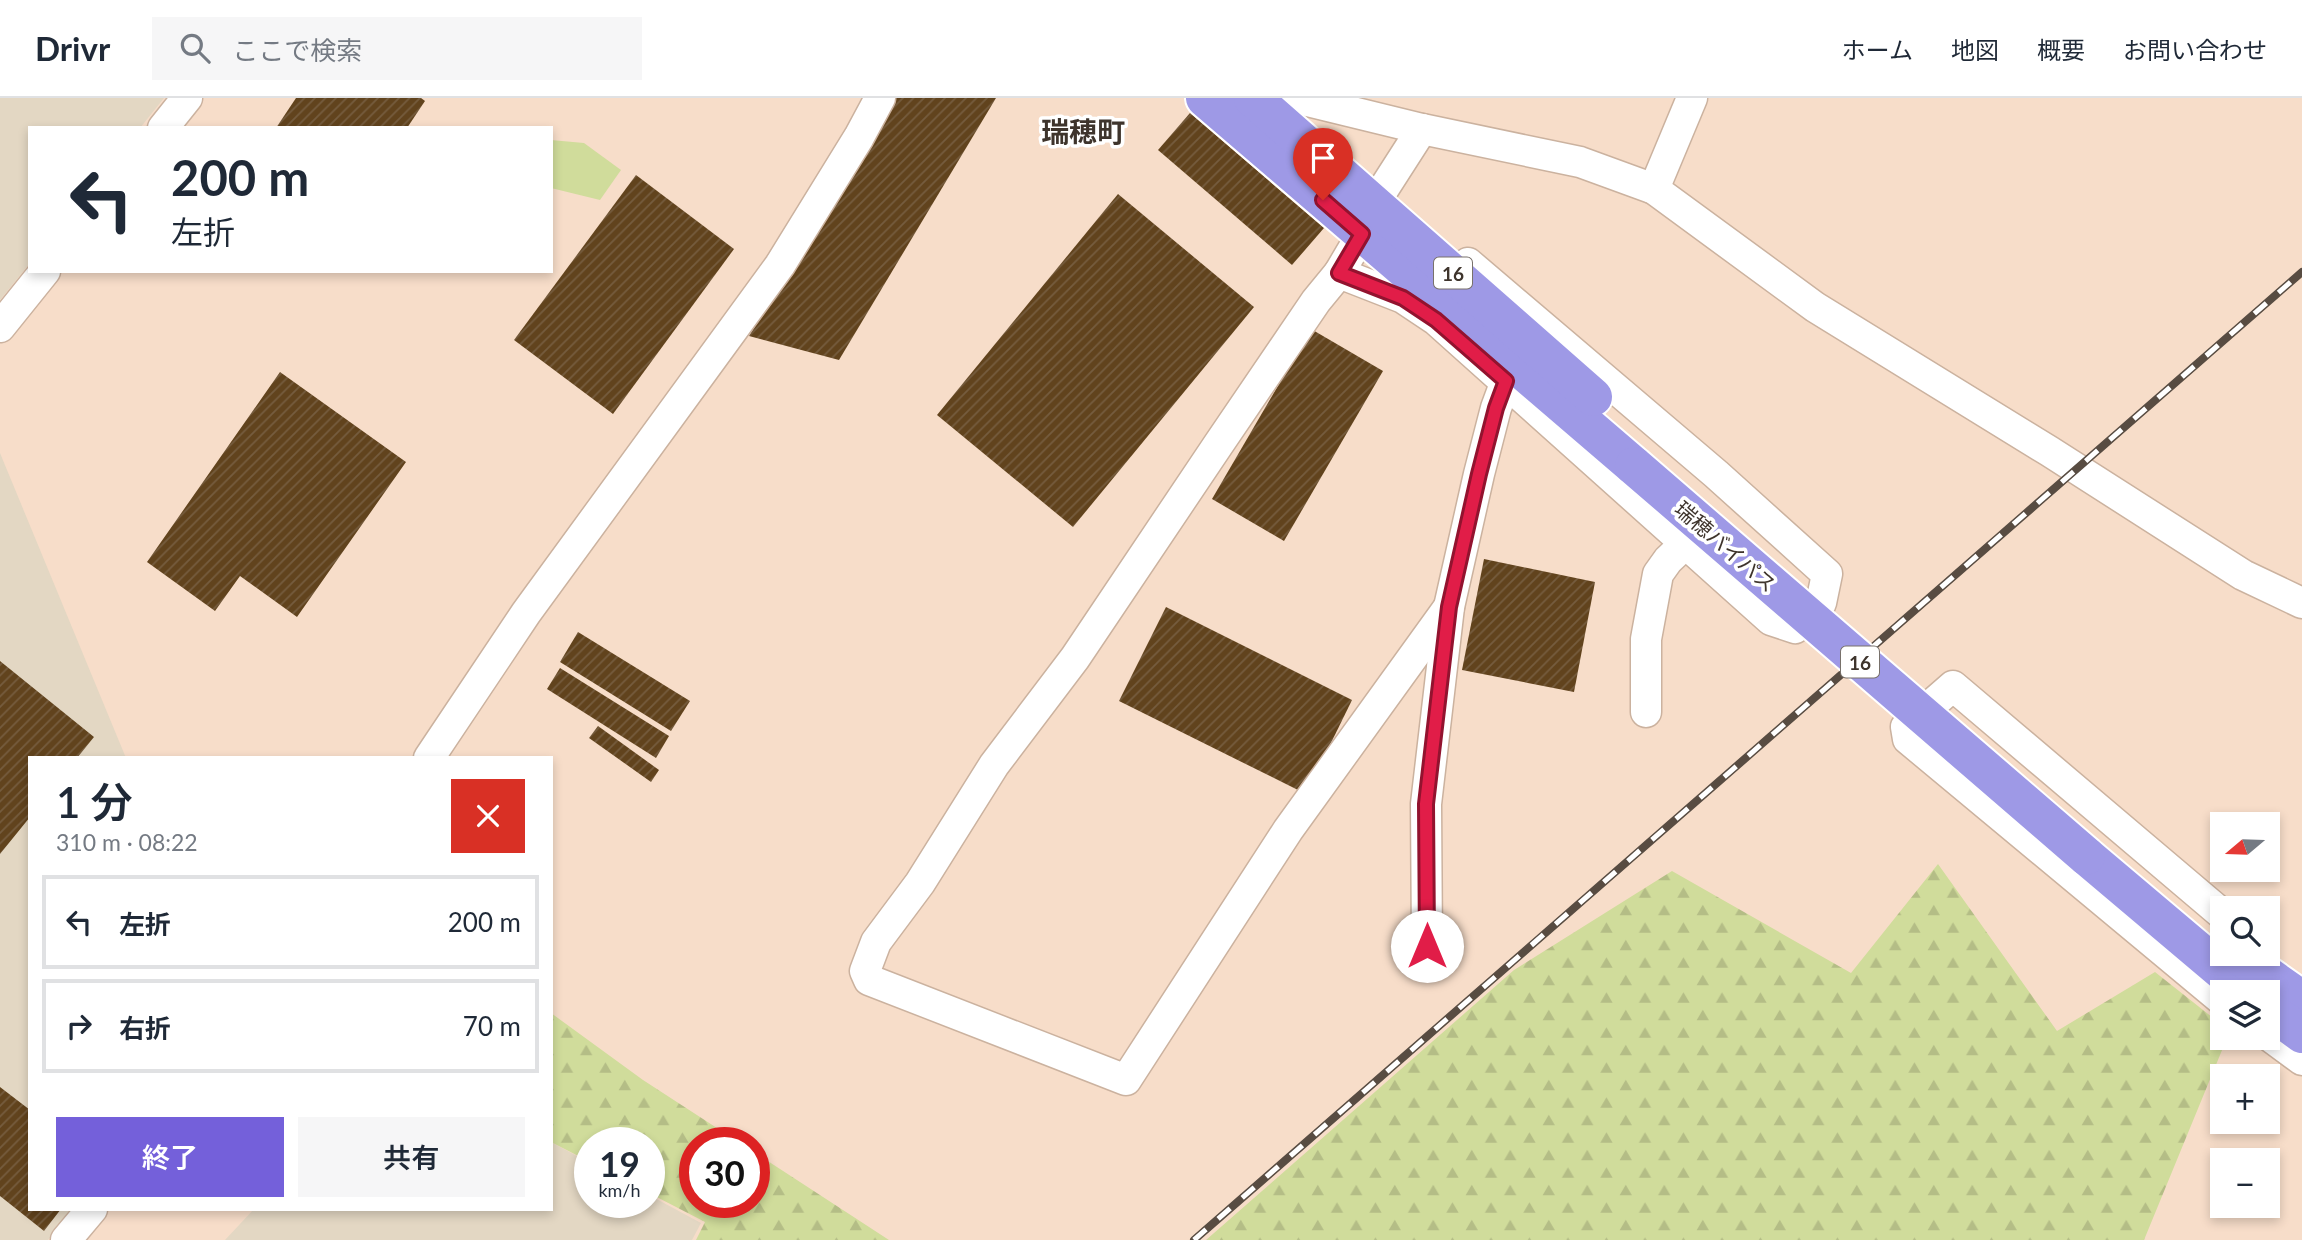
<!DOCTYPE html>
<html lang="ja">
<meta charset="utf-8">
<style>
body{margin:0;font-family:Lato,"Noto Sans JP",sans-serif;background:#f6f6f7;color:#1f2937;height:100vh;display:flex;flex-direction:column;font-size:26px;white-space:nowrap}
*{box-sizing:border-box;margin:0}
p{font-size:23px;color:#747a83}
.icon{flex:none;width:38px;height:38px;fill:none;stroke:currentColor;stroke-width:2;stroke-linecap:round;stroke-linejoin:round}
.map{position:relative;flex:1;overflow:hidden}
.details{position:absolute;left:28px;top:658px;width:525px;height:455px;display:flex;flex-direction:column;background:#fff;border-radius:0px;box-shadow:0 4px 10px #0003}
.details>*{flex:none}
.top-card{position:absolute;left:28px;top:28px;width:525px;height:147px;border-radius:0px;box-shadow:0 4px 10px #0003;background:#fff;color:#1f2937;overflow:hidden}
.needle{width:46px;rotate:251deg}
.tools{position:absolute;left:2210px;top:714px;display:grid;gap:14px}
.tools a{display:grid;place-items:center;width:70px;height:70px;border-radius:0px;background:#fff;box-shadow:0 4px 10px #0003;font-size:35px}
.speed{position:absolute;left:574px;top:1029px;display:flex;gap:14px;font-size:35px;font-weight:700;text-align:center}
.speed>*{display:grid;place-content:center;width:91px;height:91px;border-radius:50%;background:#fff;box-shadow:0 4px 10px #0003;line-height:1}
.speed small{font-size:18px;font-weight:400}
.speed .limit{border:10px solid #d22;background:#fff;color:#111}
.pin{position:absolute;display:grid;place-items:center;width:60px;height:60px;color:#fff;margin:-72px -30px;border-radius:50% 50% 50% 0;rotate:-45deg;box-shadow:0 0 7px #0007}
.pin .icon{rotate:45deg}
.me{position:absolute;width:77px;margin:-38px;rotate:0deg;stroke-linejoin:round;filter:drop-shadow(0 0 5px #0008)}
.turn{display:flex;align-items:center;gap:24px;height:147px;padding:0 28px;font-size:32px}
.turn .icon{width:91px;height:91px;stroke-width:2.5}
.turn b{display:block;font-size:49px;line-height:60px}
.round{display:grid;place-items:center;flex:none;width:74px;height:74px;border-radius:0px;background:#f6f6f7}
.headline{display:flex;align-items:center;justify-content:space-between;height:119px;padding:0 28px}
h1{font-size:42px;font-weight:600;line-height:52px}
.button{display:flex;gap:14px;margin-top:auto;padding:14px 28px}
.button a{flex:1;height:80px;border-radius:0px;background:#7460da;color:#fff;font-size:28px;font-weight:600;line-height:80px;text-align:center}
.button a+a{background:#f6f6f7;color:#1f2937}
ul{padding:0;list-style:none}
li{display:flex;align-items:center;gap:21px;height:94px;margin:0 14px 10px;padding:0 14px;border:4px solid #e0e1e3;border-radius:0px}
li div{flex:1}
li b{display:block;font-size:26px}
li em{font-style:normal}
header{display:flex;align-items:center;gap:42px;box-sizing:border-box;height:98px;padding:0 35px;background:#fff;border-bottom:2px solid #e0e1e3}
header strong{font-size:33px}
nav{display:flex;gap:38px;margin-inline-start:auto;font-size:24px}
.search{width:490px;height:63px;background:#f6f6f7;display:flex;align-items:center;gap:18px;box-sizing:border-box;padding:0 24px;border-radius:0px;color:#747a83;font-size:26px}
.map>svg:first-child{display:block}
.industrial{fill:#e3d7c3}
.forest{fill:url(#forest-firs)}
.park{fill:#d0dc9b}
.building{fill:url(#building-hatch)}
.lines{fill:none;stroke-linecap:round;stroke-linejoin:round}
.minor-casing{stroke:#cbb29f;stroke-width:33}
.highway-casing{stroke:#fff;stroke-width:42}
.minor{stroke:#fff;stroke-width:30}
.highway{stroke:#9e99e6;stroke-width:38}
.rail-casing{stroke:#584c42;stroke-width:8}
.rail{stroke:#fff;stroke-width:5;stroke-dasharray:16;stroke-linecap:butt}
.highway-bridge-casing{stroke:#fff;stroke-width:42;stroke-linecap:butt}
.highway-bridge{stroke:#9e99e6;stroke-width:38}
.route-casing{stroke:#92132f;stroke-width:18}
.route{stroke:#e11d48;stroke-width:12}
.labels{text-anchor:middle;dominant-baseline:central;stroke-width:7;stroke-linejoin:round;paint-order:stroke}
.shield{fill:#fff;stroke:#78716b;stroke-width:2}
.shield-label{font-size:19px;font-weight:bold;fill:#3e342c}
.street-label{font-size:21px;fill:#3e342c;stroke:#fff}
.district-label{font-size:28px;font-weight:bold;fill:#3e342c;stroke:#fff}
</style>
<header>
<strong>Drivr</strong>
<div class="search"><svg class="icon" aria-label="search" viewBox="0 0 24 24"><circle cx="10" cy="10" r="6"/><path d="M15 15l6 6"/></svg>ここで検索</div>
<nav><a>ホーム</a><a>地図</a><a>概要</a><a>お問い合わせ</a></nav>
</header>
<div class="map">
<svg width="2302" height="1142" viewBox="0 0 2302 1142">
<defs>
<pattern id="forest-firs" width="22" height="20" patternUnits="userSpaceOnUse" patternTransform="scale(1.75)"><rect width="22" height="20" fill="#d0dc9b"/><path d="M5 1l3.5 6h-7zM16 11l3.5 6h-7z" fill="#b4bd86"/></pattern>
<pattern id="building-hatch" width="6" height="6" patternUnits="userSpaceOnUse" patternTransform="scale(1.75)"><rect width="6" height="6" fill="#61431d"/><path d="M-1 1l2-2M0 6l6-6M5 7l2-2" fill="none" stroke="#755c3e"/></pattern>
</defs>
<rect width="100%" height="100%" fill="#f7ddc9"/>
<!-- industrial -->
<g class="industrial">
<path d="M0,0H164L140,30H30V165L0,202Z"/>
<path d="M0,355L126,660H30V1111H75L48,1142H0Z"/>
<path d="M551,1044L590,1065V1104H649V1097L701,1125L692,1142H225L254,1111H551Z"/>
</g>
<!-- forest -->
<g class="forest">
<path d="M1938,766L2057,933L2155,874L2222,927V940H2227L2144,1142H1206L1514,872L1672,773L1851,875Z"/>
<path d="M551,915L643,982L740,1045H695V1104H754V1054L889,1142H696L705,1124L649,1095V1045H590V1064L551,1044Z"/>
</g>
<!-- park -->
<path class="park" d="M551,42L584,45L621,72L600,102L551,90Z"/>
<!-- building -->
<g class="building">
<path d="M296,0H421L425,3L407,30H276Z"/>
<path d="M892,0H996L839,262L749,238Z"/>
<path d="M1190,15L1324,130L1292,167L1158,52Z"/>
<path d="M636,77L734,151L613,316L514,242Z"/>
<path d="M1118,96L1254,209L1073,429L937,317Z"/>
<path d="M1311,231L1383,273L1284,443L1212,401Z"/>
<path d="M280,274L406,364L297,519L240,478L215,513L147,464Z"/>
<path d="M1484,461L1595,484L1574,594L1462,572Z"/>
<path d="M1166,509L1352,602L1306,696L1119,603Z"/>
<path d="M578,534L690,603L671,633L560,564Z"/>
<path d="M0,563L94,639L77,660H30V719L0,756Z"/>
<path d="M560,570L669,638L656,660L547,591Z"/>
<path d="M598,628L659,672L651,684L589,640Z"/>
<path d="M0,989L30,1012V1111H61L44,1133L0,1098Z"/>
</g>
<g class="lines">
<!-- minor casing -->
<g class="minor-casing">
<g id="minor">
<path d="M1295,0L1422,31L1580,64L1654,91L1815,209L2049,353L2243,477L2302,505"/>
<path d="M163,30L187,0"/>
<path d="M1654,91L1692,0"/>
<path d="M1379,98L1422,31"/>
<path d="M1362,136L1339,175L1316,203L1218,347L1075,560L994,667L920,785L876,844L865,873L869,882L1126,982L1288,732L1449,509"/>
<path d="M1339,175L1403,200L1436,222L1771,522L1795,530L1821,505L1827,476L1716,376L1468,165"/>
<path d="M0,229L45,173"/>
<path d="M1646,614V541L1658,476L1668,462L1686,445"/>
<path d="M429,660L526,515L780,167L859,39L880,0"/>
<path d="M2222,816L1953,588L1906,629L1908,641L2222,902"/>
<path d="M1427,848L1426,706L1449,509L1479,376L1496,310L1506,283"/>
<path d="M2268,937L2302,962"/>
<path d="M66,1142L92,1111"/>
</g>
</g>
<!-- highway casing -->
<g class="highway-casing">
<g id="highway">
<path d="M1205,0L1634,368"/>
<path d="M1253,0L1593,299"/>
<path d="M2086,758L2247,894"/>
<path d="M2237,856L2302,902"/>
<path d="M2268,911L2302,936"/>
</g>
</g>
<!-- minor -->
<use href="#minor" class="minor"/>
<!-- highway -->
<use href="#highway" class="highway"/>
<!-- rail casing -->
<g class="rail-casing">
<path id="rail" d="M1194,1142L2302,174"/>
</g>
<!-- rail -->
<use href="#rail" class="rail"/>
<!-- highway-bridge casing -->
<g class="highway-bridge-casing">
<path id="highway-bridge" d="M1634,368L2086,758"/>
</g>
<!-- highway-bridge -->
<use href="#highway-bridge" class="highway-bridge"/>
</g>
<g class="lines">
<!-- route casing -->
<g class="route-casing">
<path id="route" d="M1323,102L1362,136L1339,175L1403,200L1436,222L1506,283L1496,310L1479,376L1449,509L1426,706L1427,848"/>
</g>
<!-- route -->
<use href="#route" class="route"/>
</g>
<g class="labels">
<!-- shield labels -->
<g class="shield">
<rect x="1434" y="159.5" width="38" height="31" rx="5"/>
<rect x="1841" y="548.5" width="38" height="31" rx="5"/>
</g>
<g class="shield-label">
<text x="1453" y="175">16</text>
<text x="1860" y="564">16</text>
</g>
<!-- street labels -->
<g class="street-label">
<text transform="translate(1726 448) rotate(41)">瑞穂バイパス</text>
</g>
<!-- district labels -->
<g class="district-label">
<text x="1083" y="33">瑞穂町</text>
</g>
</g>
</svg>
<div class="tools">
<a><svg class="needle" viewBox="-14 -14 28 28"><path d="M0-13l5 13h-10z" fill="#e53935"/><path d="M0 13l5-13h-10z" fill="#747a83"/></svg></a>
<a><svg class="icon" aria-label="search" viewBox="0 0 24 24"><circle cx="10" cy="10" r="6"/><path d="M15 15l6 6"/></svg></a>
<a><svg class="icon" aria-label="layers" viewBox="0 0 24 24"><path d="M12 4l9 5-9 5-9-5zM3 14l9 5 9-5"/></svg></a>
<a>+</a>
<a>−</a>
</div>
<div class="speed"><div>19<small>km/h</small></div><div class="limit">30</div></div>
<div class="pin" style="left:1323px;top:102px;background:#d93025"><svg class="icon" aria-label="arrive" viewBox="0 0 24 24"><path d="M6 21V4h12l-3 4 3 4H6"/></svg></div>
<svg class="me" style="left:1427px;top:848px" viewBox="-20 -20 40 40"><circle r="19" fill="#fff"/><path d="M0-13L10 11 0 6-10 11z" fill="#e11d48"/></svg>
<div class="top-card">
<div class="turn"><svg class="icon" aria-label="left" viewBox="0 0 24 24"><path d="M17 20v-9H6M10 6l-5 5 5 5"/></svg><div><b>200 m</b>左折</div></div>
</div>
<section class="details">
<div class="headline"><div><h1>1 分</h1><p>310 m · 08:22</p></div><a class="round" style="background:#d93025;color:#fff"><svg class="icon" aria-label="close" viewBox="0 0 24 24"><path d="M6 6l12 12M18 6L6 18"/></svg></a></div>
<ul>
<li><svg class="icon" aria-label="left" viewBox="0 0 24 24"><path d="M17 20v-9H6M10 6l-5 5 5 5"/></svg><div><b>左折</b></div><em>200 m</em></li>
<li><svg class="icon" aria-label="right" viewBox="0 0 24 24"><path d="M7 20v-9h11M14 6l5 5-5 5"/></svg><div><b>右折</b></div><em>70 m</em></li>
</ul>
<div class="button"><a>終了</a><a>共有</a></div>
</section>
</div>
